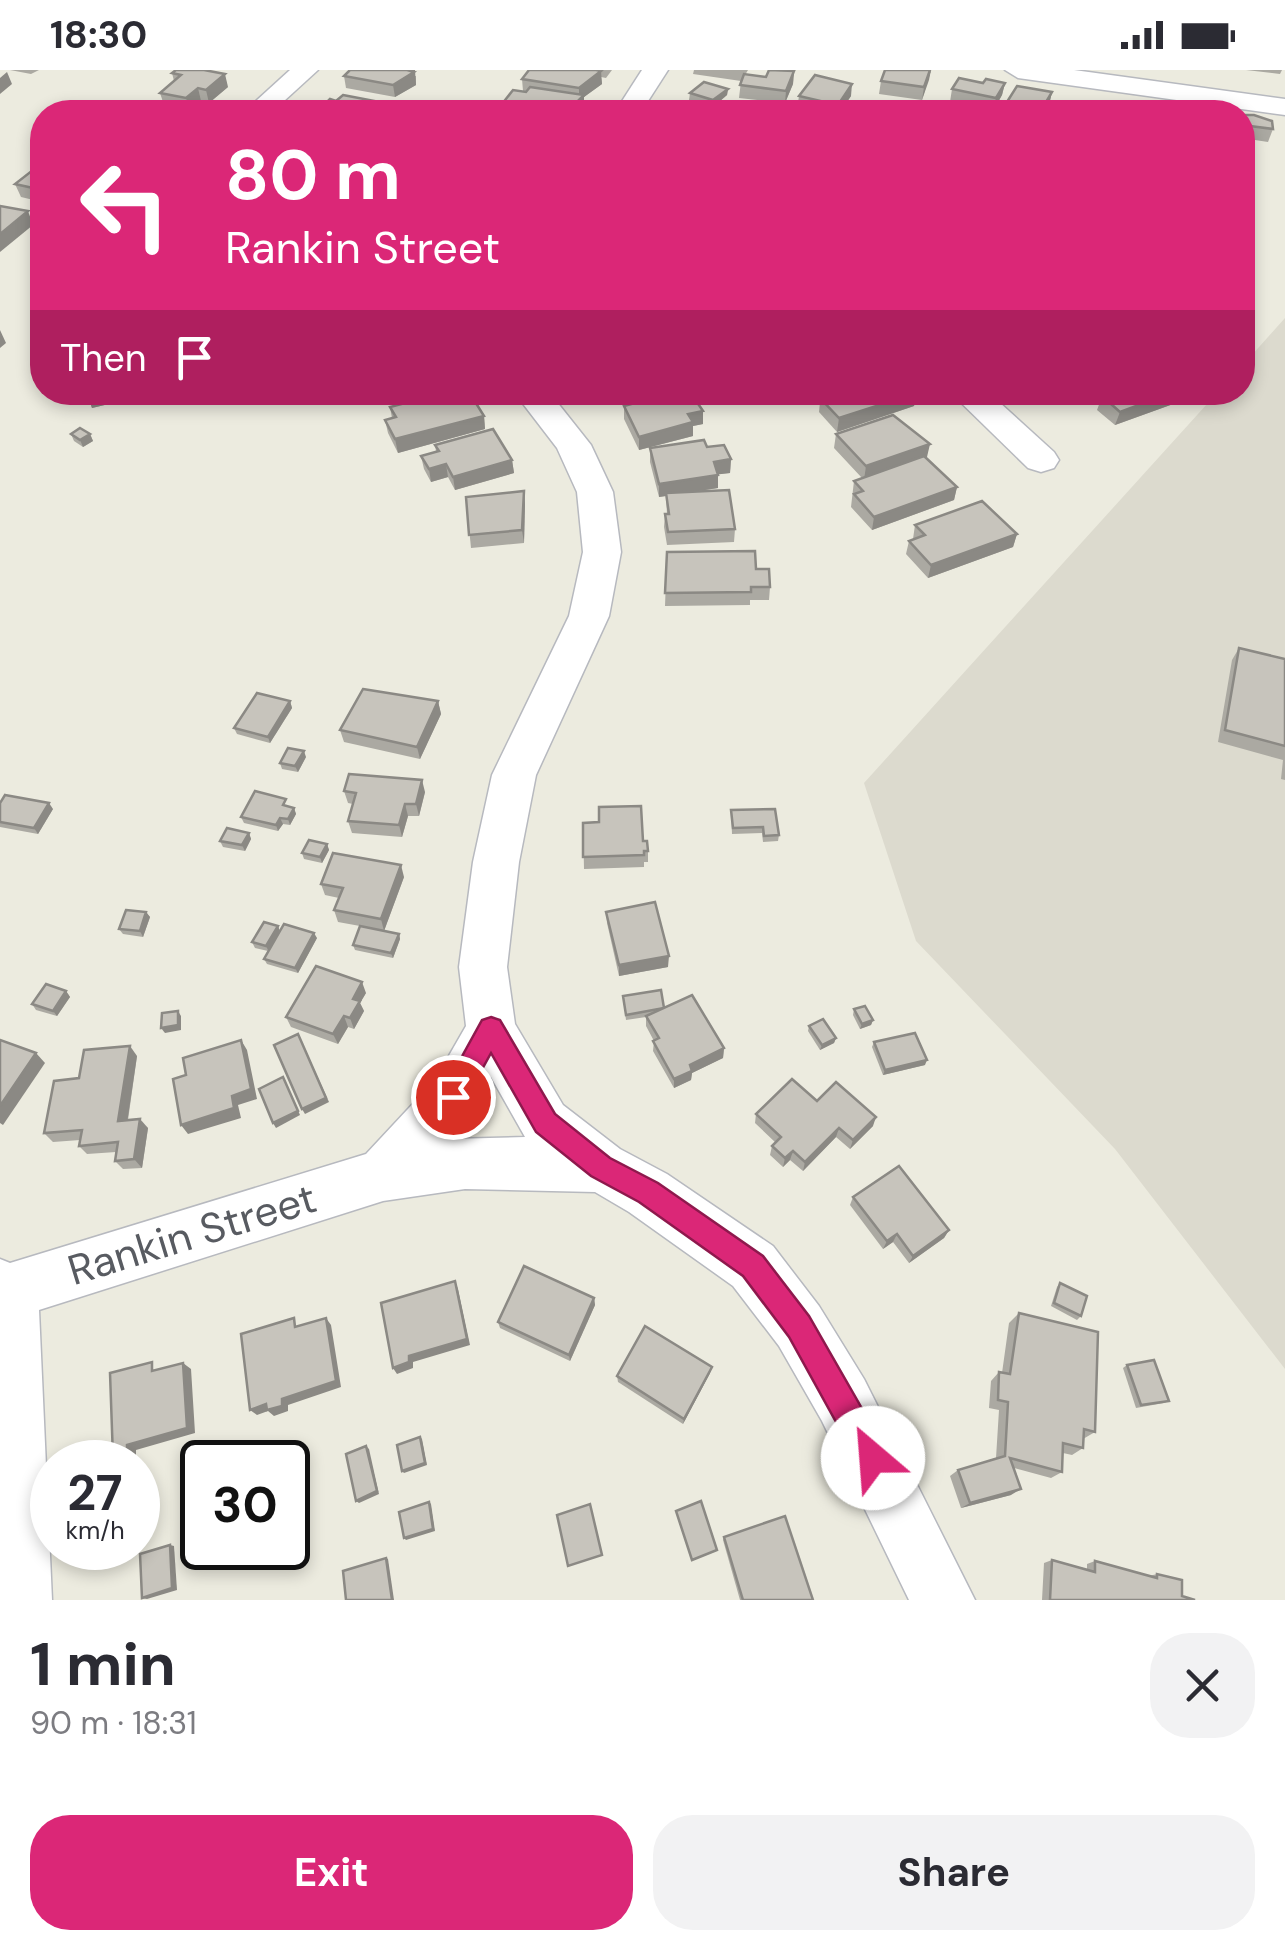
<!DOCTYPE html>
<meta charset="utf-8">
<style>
body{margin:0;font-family:"DM Sans",sans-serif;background:#f2f2f3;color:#2b2b33;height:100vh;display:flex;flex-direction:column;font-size:38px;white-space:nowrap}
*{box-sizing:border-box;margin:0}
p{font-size:32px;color:#7c7c81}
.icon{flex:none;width:55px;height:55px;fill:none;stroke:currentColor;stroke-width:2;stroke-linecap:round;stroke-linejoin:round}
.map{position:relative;height:1530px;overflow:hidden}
.panel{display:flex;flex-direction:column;background:#fff;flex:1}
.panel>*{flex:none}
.banner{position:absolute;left:30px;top:30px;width:1225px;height:305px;border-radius:40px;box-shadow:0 5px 15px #0003;background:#db2777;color:#fff;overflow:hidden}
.speed{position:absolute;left:30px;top:1370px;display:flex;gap:20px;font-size:50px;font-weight:700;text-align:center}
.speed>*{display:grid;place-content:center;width:130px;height:130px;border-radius:50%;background:#fff;box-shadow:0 5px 15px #0003;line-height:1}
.speed small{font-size:25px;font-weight:400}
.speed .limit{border:5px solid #111;border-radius:15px;background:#fff;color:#111}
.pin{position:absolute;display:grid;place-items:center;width:85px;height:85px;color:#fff;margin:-42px;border:5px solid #fff;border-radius:50%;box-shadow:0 2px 10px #0007}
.me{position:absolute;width:110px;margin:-55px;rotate:333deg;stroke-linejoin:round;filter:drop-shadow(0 0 8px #0008)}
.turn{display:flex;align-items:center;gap:35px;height:210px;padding:0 30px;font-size:45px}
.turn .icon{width:130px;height:130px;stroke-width:2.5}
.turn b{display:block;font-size:70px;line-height:85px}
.then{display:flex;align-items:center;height:95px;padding:0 30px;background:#0003;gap:20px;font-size:38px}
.round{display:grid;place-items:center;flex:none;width:105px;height:105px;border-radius:40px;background:#f2f2f3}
.overview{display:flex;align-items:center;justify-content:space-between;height:170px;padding:0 30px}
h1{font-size:60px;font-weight:700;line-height:75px}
.action{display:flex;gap:20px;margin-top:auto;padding:20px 30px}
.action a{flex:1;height:115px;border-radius:40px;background:#db2777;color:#fff;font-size:40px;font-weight:700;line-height:115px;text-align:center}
.action a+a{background:#f2f2f3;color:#2b2b33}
.status{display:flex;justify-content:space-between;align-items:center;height:70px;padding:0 50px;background:#fff;direction:ltr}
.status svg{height:28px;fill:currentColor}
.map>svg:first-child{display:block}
.education{fill:#dcdace}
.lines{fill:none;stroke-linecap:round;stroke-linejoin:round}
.minor-casing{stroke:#b7b9bf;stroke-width:3}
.minor{fill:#fff;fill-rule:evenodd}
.wall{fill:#aba9a2}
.shaded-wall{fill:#8b8984}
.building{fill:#c7c4bc;stroke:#8b8984;stroke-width:2.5}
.route{fill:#db2777;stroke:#8e194d;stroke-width:2.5}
.labels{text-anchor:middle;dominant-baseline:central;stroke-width:8;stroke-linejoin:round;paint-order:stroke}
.near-street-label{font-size:42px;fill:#585b61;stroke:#fff}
</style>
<div class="status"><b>18:30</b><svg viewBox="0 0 49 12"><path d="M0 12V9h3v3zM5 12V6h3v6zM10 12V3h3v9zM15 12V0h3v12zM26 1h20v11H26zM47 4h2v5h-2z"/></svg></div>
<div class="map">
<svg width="1285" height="1530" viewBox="0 0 1285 1530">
<rect width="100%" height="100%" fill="#ecebdf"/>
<!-- education -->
<path class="education" d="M1285,248V1299L1115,1079L916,871L864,713L1217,323L1242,322L1243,295Z"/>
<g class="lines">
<!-- minor casing -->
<g class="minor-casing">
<g id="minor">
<path d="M290,0H318L272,42H244Z"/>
<path d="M642,0H668L641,42H615Z"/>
<path d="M1005,0H1074L1285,29V45L1018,8Z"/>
<path d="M514,322H549L591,375L613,422L621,482L609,546L536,705L519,792L507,897L515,954L563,1035L620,1079L667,1104L773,1176L819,1236L864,1309L975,1530H909L822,1351L779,1276L733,1216L629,1142L595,1122L465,1119L383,1131L39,1240L52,1530H0V1189L10,1193L366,1084L435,1010L466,956L459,897L473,792L492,705L569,546L583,482L577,422L557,378ZM491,1007L525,1067L449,1069L471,1044Z"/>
<path d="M950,322H988L1054,382L1059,390L1054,398L1041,402L1028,398Z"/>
</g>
</g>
<!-- minor -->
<use href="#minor" class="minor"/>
</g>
<!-- wall -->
<g class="wall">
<path d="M10,0H39L31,4Z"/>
<path d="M529,0H612L606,8L601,7L602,14L584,27V38L580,42H502V34L523,21L522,9Z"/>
<path d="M694,0H748L745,5L766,7L794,1L793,14L785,33L739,28L741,11L693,4Z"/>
<path d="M931,0L922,30L879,24L881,11Z"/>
<path d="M1246,0H1282L1280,4Z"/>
<path d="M172,3L228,17L209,33L201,31L190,41L164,35L160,23L174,11Z"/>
<path d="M344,6H416V15L395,27L346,18Z"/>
<path d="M1005,13L1002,25L993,41L950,32L952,19Z"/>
<path d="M728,19L727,25L713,37L689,30L690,23Z"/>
<path d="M1052,22L1049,35L1045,42H1005L1007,32Z"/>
<path d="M799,26H851L840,42H814L797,39Z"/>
<path d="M1242,45L1273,59L1268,72L1242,68Z"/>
<path d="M42,82V132L21,127L15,114L37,97L33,89Z"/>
<path d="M64,322H118L111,324L113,333L92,338L90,332L68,333Z"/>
<path d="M372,322H469L484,346L485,359L398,383L388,363L385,350L392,348L390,337L432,326L391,333L389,324L373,327Z"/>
<path d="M597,322H649L605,335Z"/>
<path d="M821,322H916L917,323L914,336L837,362L819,342Z"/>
<path d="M1090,322H1189L1187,329L1115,355L1097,340L1100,332Z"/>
<path d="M624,336L703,354L693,356V366L639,380L624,349Z"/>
<path d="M71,364H90L93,371L83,377L74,371Z"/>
<path d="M836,364L927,387L925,388L957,417L954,430L872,460L851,437L854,411L862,408L834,378Z"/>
<path d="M435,375L512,390L514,403L455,420L448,407L431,412L424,399L421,386L436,381Z"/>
<path d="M707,377L731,389L730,403L718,404V418L693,422L735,459L734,472L667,475L664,457L665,444H667L666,426L659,427L650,392V378Z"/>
<path d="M524,421L525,434L524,473L471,478L466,427Z"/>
<path d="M915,455L1017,464L1013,477L928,508L906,484L909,471L913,469Z"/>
<path d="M667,482L756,499L770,517L769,530H750V535L665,536Z"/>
<path d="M1239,578L1285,589V710L1281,709L1283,690L1218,672L1232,590Z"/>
<path d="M290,631L292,638L270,673L237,664L234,658Z"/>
<path d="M438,631L441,644L420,689L344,672L340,660Z"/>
<path d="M306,687L298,702L282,699L280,693Z"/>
<path d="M344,721L425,722L419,746H408L402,767L352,763L348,751L353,734L348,733Z"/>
<path d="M0,733L53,739L38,764L0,757Z"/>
<path d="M288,735V736L294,738L296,744L290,755L283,754L278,761L244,753L241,747Z"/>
<path d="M731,740L779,765L778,771L763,772L762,763L732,764Z"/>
<path d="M583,753L643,771L648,781V792H644V797L584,799Z"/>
<path d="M249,763L251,769L245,781L223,777L220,771Z"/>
<path d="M327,774L329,780L322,793L304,789L302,783Z"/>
<path d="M404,807L384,861L399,864L400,869L393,888L355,880L353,875L360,856L338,852L334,840L339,828L325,825L321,814Z"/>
<path d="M146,842L150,847L143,867L123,864L119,859Z"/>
<path d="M606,842L668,897L619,906L607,853Z"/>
<path d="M278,856L280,861L317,868L298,903L267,894L264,889L268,881L255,878L252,872Z"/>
<path d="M66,921L70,927L57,946L36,940L32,934Z"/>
<path d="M366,923L360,933L364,941L354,959L348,957L338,974L291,957L286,947Z"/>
<path d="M623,926L664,938L724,978L723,988L692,1003L691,1010L674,1018L653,981L654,971L646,956V947L626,950Z"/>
<path d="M854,939L873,950L871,955L860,959L853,945Z"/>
<path d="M809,956L836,968L834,973L820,980L808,961Z"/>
<path d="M874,972L925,995L883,1005L872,977Z"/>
<path d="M137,986L128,1050L148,1058L142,1098L123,1099L115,1091L116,1082L87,1084L79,1076L80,1070L53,1072L44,1063L79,1008Z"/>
<path d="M817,1031L873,1056L850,1079L836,1067L803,1101L790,1090L783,1097L770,1085L772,1076L776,1073L755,1053L756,1044Z"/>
<path d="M853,1127L949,1160L944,1168L909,1193L893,1172L883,1179L850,1135Z"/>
<path d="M1060,1213L1081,1246L1077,1250L1051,1236L1057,1217Z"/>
<path d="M594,1228L595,1235L570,1291L500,1258L498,1252Z"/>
<path d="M1019,1243L1095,1362L1083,1369V1378L1072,1385L1063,1383L1062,1402L1051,1408L1014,1398L1011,1425L961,1438L950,1406L958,1400L996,1388L999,1340L989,1338L991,1311L999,1302L1002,1303L1009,1253Z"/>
<path d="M1127,1295L1169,1331L1164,1333L1136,1338L1123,1298Z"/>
<path d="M710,1303L683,1354L618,1312L617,1306Z"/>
<path d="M724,1467L813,1530H740L723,1470Z"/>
<path d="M1052,1490L1087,1499V1494L1095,1491L1149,1506L1157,1504L1182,1526L1195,1530H1042L1044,1493Z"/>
</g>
<!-- shaded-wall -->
<g class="shaded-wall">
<path d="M407,0H415L416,15L395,27L393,15Z"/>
<path d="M931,0L929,10L922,30L924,17Z"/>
<path d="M601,1L602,14L584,27V38L580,42H567L579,30V18Z"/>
<path d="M794,1L793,14L785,33L786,21Z"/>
<path d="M7,2L12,14L0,24V8Z"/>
<path d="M225,4L228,17L209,33L206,20Z"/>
<path d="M1005,13L1002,25L993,41L996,28Z"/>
<path d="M852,14L851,26L840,42H834Z"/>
<path d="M198,18L201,31L190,41L186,28Z"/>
<path d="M728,19L727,25L713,37V30Z"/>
<path d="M1052,22L1049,35L1045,42H1042Z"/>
<path d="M380,32L382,42H372Z"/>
<path d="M28,141L33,155L0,182V164Z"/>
<path d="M0,260L6,273L0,278Z"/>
<path d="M94,322H118L111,324L113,333L92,338L87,324Z"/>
<path d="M373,322H389V324L373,327Z"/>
<path d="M389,322H455L391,333Z"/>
<path d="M605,322H649L605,335Z"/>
<path d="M1174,322H1189L1187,329L1115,355L1120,342Z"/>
<path d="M917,323L914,336L837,362L839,348Z"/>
<path d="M703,341V354L693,356V366L639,380V367L688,344Z"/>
<path d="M484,346L485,359L398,383L395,369Z"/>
<path d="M90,364L93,371L83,377L80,370Z"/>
<path d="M930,374L927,387L864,410L866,396Z"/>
<path d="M731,389L730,403L713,405L714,392Z"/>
<path d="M512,390L514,403L455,420L453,407Z"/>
<path d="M446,394L448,407L431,412L429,399Z"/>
<path d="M718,405V418L659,427V414Z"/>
<path d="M957,417L954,430L872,460L874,447Z"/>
<path d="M524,421L525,434L524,473L522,460Z"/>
<path d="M1017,464L1013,477L928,508L931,495Z"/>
<path d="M290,631L292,638L270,673L268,667Z"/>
<path d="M438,631L441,644L420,689L417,677Z"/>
<path d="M304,681L306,687L298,702L295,696Z"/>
<path d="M422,710L425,722L419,746L416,734Z"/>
<path d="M49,733L53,739L38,764L34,758Z"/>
<path d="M405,734L408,746L402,767L399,755Z"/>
<path d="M294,738L296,744L290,755L288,749Z"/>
<path d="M280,748L283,754L278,761L276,755Z"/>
<path d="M249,763L251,769L245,781L242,775Z"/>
<path d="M327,774L329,780L322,793L320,787Z"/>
<path d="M401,795L404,807L384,861L381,849Z"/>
<path d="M146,842L150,847L143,867L140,861Z"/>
<path d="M278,856L280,862L269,882L266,876Z"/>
<path d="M314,863L317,868L298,903L295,898Z"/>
<path d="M399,864L400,869L393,888L391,883Z"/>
<path d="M669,886L668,897L619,906V895Z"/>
<path d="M362,912L366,923L360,933L364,941L354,959L350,948L353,929Z"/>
<path d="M66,921L70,927L57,946L53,941Z"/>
<path d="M178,941L181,946V960L165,963L161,958Z"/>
<path d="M344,946L348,957L338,974L333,964Z"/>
<path d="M873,950L871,955L860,959L862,954Z"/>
<path d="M298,964L329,1032L305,1044L302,1039Z"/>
<path d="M836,968L834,973L820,980L822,975Z"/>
<path d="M241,970L247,980L257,1029L238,1035L241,1048L188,1064L181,1055L232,1026Z"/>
<path d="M130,976L137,986L126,1060L118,1051Z"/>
<path d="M724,978L723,988L692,1003L691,1010L674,1018V1009L690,995Z"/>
<path d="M36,983L45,993L3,1055L0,1053V1036Z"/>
<path d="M927,990L925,995L883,1005L885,1000Z"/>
<path d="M283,1007L300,1045L276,1058L273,1053Z"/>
<path d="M876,1047L873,1056L850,1079L853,1070Z"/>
<path d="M140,1049L148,1058L142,1098L134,1089Z"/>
<path d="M839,1058L836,1067L803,1101L805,1092Z"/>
<path d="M793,1081L790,1090L783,1097L785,1088Z"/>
<path d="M949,1160L944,1168L909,1193L913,1186Z"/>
<path d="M897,1164L893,1172L883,1179L887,1171Z"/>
<path d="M455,1211L458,1219L470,1275L413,1292V1298L397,1304L393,1298L409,1286Z"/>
<path d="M594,1228L595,1235L570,1291L569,1285Z"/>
<path d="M326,1248L331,1255L341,1317L288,1335V1341L274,1346L268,1341L257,1345L250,1340L282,1329Z"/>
<path d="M183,1293L191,1299L195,1363L136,1380V1389L122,1392L113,1388L127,1375Z"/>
<path d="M712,1297L710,1303L683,1354L684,1349Z"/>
<path d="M420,1367L422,1369L427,1395L404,1403L402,1401Z"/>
<path d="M366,1376L369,1379L379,1424L359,1433L356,1431Z"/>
<path d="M1021,1419L1011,1425L961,1438L970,1433Z"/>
<path d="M429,1432L431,1434L435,1461L406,1470L404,1468Z"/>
<path d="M170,1475L174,1476L177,1520L147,1529L142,1528Z"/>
<path d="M386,1488L388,1489L394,1530H390Z"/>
</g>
<!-- building -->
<g class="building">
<path d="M176,0H204L225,4L206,20L198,18L186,28L160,23L181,5L172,3Z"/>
<path d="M350,0H407L414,2L393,15L344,6Z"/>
<path d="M529,0H596L601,1L579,18L522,9Z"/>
<path d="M769,0L794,1L786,21L740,15L744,4L766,7Z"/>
<path d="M885,0H930L924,17L881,11Z"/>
<path d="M815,5L852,14L834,41L821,38L825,32L799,26Z"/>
<path d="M959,8L983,13L986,9L1005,13L996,28L952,19Z"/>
<path d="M704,12L728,19L713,30L690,23Z"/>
<path d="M1017,16L1052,22L1042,39L1007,32Z"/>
<path d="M530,17L584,25L567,42H554L502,34L513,20L526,22Z"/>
<path d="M343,25L380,32L372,42H304L307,39L318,41L330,29L336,31Z"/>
<path d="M761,34L784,38L780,42H754Z"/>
<path d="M1091,34L1128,39L1127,42H1090Z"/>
<path d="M122,35L162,42H110Z"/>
<path d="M1242,45H1254L1272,51L1273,59L1242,55Z"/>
<path d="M42,82V91L33,89Z"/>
<path d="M42,93V120L15,114Z"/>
<path d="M0,136L28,141L0,164Z"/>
<path d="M447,322H469L484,346L395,369L385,350L396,347L390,337Z"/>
<path d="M675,322H690L703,341L688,344L693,352L639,367L624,336Z"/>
<path d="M827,322H916L917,323L839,348L821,329L830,326Z"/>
<path d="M1108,322H1174L1120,342L1102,326L1109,324Z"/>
<path d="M893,345L930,374L866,396L836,364Z"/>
<path d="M80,358L90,364L80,370L71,364Z"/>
<path d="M493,359L512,390L453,407L446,394L429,399L421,386L439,381L435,375Z"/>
<path d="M704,370L707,377L724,375L731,389L714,392L718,405L659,414L650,378Z"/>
<path d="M924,386L957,417L874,447L854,424L863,421L854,411Z"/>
<path d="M729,420L735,459L668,462L665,444H669L666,423Z"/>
<path d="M524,421L522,460L469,465L466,427Z"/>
<path d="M982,431L1017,464L931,495L909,471L925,465L915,455Z"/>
<path d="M755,481L756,499H769L770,517H751V522L665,523L667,482Z"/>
<path d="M1239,578L1285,589V676L1225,660Z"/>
<path d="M363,619L438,631L417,677L340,660Z"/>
<path d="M257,623L290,631L268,667L234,658Z"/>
<path d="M288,678L304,681L295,696L280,693Z"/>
<path d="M349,704L422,710L416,734H405L399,755L348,751L356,723L344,721Z"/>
<path d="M255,721L286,729L283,735L294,738L288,749L280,748L276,755L241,747Z"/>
<path d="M5,725L49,733L34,758L0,752V733Z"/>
<path d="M641,736L643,771H647L648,781H644V785L583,787V753L599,752V737Z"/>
<path d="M775,739L779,765L764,766L763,757L733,758L731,740Z"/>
<path d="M227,758L249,763L242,775L220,771Z"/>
<path d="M309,770L327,774L320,787L302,783Z"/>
<path d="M333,783L401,795L381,849L334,840L343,818L321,814Z"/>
<path d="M655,832L669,886L619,895L606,842Z"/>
<path d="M126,840L146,842L140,861L119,859Z"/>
<path d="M264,852L278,856L266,876L252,872Z"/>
<path d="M284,854L314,863L295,898L264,889Z"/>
<path d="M360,856L399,864L391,883L353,875Z"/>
<path d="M316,896L362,912L353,929L360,931L350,948L344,946L333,964L286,947Z"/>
<path d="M46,914L66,921L53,941L32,934Z"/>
<path d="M661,920L664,938L626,945L623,926Z"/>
<path d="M692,925L724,978L690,995L692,1001L674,1009L653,971L659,968L646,946Z"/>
<path d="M865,936L873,950L862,954L854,939Z"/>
<path d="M178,941V955L161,958L162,943Z"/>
<path d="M823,949L836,968L822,975L809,956Z"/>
<path d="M915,963L927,990L885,1000L874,972Z"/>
<path d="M298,964L326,1028L302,1039L274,975Z"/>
<path d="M0,970L36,983L0,1036Z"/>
<path d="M241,970L251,1019L232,1026L234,1038L181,1055L173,1009L186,1005L183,988Z"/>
<path d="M130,976L118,1051L140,1049L134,1089L115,1091L118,1072L79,1076L82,1060L44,1063L54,1011L79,1008L84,980Z"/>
<path d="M283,1007L298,1041L273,1053L259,1019Z"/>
<path d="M792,1009L817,1031L836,1012L876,1047L853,1070L839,1058L805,1092L793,1081L785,1088L772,1076L781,1067L756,1044Z"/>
<path d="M899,1096L949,1160L913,1186L897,1164L887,1171L853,1127Z"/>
<path d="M524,1196L594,1228L569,1285L498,1252Z"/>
<path d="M455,1211L467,1269L409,1286V1292L393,1298L381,1233Z"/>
<path d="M1060,1213L1087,1226L1081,1246L1054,1233Z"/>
<path d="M1019,1243L1098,1262L1095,1362L1084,1359L1083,1378L1063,1373L1062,1402L1010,1388L1021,1419L970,1433L958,1400L1005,1386L1008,1332L998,1330L999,1302L1010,1304Z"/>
<path d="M294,1248L295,1257L326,1248L336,1311L282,1329V1336L267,1340L266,1334L250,1340L241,1264Z"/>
<path d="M645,1256L712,1297L684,1349L617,1306Z"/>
<path d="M1154,1290L1169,1331L1141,1335L1127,1295Z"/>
<path d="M152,1292V1301L183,1293L187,1358L127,1375V1384L113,1388L110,1303Z"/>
<path d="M420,1367L425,1393L402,1401L397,1375Z"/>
<path d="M366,1376L377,1421L356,1431L346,1384Z"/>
<path d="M701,1431L717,1480L692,1490L676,1441Z"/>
<path d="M429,1432L433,1459L404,1468L399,1442Z"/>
<path d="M590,1434L602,1485L568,1496L557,1445Z"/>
<path d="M785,1446L813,1530H743L724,1467Z"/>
<path d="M170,1475L172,1518L142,1528L140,1484Z"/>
<path d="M386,1488L392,1530H346L343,1501Z"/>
<path d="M1052,1490L1095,1502V1491L1157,1508V1504L1182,1510V1526L1195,1530H1050Z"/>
</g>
<!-- route -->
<path class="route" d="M491,947L500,950L555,1044L610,1088L658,1113L763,1186L809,1246L884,1377L888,1388L884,1399L873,1403L862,1399L789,1267L743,1206L639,1132L591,1106L536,1062L491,983L462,1036L453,1039L444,1036L440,1027L444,1019L482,950Z"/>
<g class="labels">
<!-- near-street labels -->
<g class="near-street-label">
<text transform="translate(192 1164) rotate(-17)">Rankin Street</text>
</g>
</g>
</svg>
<div class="speed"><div>27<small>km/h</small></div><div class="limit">30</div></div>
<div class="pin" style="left:453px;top:1027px;background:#d93025"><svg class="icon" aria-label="arrive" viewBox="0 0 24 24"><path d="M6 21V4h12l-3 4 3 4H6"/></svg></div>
<svg class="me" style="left:873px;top:1388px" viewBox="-20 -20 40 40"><circle r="19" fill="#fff"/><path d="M0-13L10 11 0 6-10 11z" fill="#db2777"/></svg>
<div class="banner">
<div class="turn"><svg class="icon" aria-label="left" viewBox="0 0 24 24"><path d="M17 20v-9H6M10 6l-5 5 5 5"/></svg><div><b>80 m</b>Rankin Street</div></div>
<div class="then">Then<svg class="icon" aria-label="arrive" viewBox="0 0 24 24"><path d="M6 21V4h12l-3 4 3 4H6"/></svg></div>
</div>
</div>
<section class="panel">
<div class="overview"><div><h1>1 min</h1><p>90 m · 18:31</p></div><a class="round"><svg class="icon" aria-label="close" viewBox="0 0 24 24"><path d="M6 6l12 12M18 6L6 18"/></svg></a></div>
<div class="action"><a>Exit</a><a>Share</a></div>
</section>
